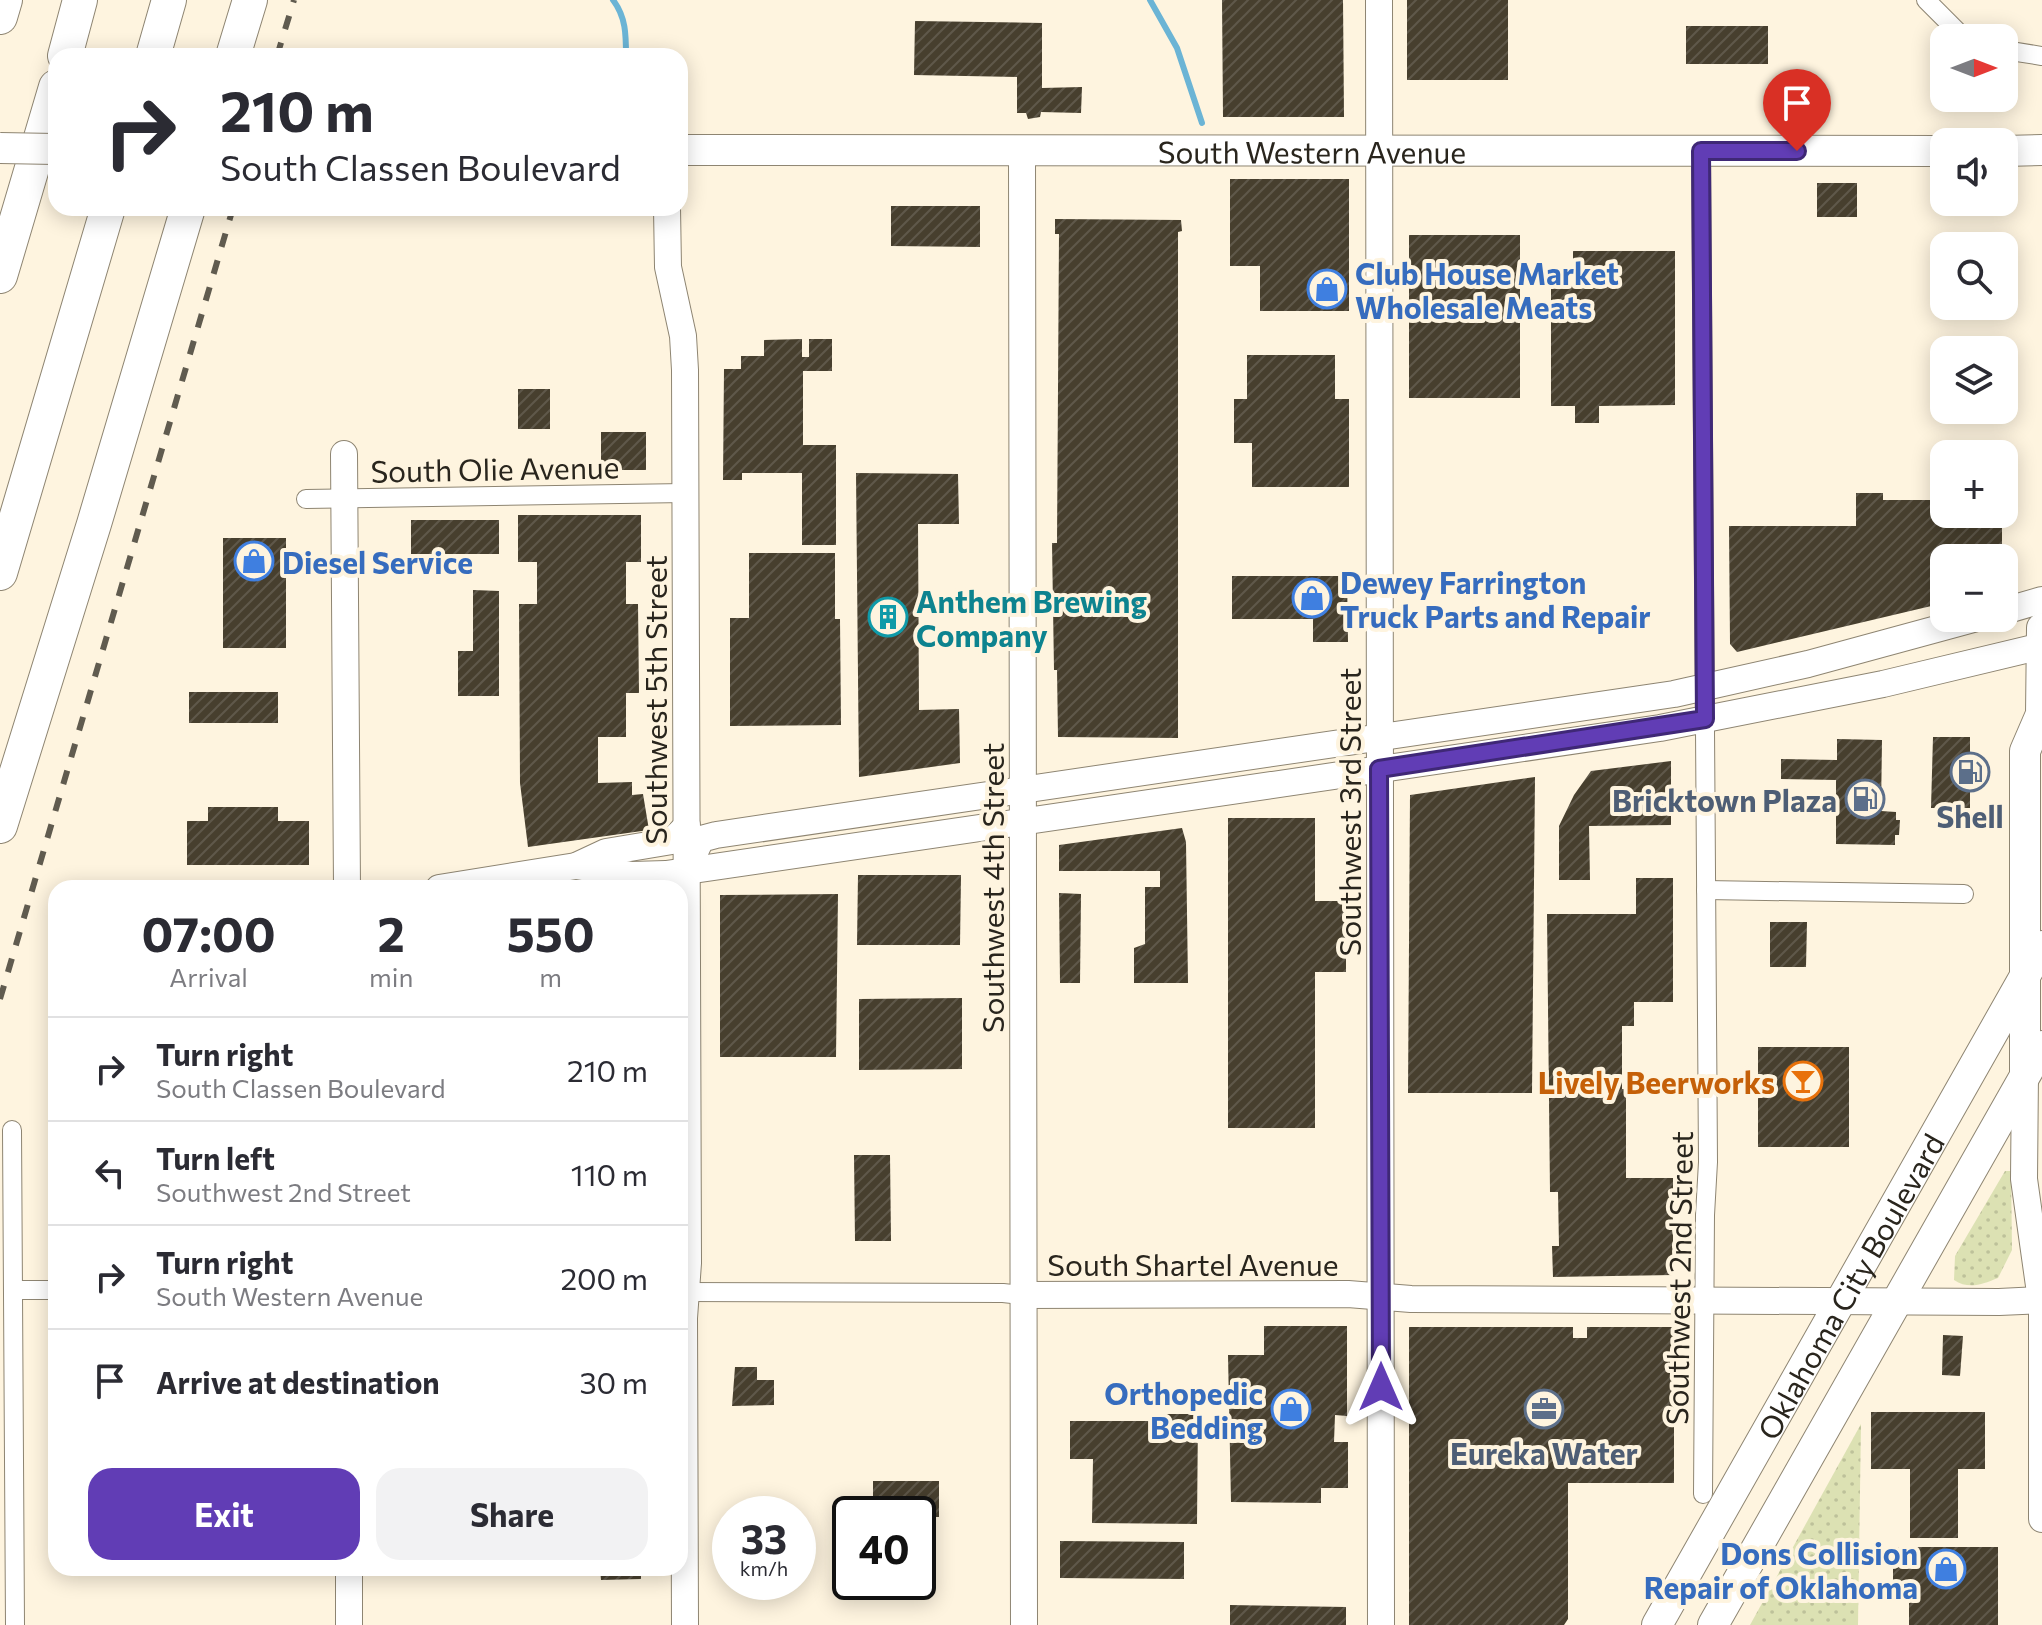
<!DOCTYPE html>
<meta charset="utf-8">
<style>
body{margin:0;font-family:Commissioner,sans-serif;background:#f2f2f3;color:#2b2b33;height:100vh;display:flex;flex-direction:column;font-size:30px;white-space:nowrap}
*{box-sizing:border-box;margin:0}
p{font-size:26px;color:#7c7c81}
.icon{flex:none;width:44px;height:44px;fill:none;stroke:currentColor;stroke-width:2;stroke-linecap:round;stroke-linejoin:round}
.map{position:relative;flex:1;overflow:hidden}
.drawer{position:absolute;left:48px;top:880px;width:640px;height:696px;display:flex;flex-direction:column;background:#fff;border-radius:24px;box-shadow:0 4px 20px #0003}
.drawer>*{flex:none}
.guide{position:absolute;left:48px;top:48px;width:640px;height:168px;border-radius:24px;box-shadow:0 4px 20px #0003;background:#fff;color:#2b2b33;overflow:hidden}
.needle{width:52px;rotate:90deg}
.controls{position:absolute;left:1930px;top:24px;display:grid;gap:16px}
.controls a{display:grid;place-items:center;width:88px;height:88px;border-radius:16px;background:#fff;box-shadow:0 4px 20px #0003;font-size:40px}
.speed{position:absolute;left:712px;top:1496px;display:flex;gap:16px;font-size:40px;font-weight:700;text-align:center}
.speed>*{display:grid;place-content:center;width:104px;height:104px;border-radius:50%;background:#fff;box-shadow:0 4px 20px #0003;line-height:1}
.speed small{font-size:20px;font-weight:400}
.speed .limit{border:4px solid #111;border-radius:12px;background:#fff;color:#111}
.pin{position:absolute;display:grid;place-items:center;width:68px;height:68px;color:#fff;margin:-82px -34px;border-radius:50% 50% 50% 0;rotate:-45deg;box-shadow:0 0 8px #0007}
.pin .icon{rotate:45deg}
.me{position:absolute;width:88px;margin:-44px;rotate:0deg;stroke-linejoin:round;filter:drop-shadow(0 0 6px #0008)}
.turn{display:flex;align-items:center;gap:28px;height:168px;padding:0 40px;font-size:36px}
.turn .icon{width:104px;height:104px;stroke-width:2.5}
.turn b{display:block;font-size:56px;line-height:68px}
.eta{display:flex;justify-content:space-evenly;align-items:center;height:136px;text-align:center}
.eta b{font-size:48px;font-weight:700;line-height:56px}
.button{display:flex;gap:16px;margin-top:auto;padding:16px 40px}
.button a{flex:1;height:92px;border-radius:24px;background:#613db5;color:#fff;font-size:32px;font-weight:700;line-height:92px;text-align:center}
.button a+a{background:#f2f2f3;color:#2b2b33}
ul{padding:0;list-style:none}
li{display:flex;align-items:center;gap:24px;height:104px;padding:0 40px;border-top:2px solid #e1e1e2}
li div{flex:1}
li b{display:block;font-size:30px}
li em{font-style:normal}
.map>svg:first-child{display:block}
.grass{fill:url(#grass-dots)}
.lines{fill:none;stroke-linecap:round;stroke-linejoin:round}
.stream{stroke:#6bb4d5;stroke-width:6}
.building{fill:url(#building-hatch)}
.street-casing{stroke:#8e8572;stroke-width:20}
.secondary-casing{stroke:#8e8572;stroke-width:28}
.primary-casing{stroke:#8e8572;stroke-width:32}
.highway-casing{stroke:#8e8572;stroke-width:36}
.street{stroke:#fff;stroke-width:18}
.secondary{stroke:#fff;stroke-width:26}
.primary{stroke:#fff;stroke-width:30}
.highway{stroke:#fff;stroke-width:34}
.rail{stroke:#605b4f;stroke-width:6;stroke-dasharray:14 14;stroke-linecap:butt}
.primary-bridge-casing{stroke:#8e8572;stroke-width:32;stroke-linecap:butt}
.primary-bridge{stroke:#fff;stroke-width:30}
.route-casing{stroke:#3f2876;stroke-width:20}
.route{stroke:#613db5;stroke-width:14}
.labels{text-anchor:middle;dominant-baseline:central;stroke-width:8;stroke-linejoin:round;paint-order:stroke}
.street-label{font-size:30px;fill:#29251d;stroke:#fef4df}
.shop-label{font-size:30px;font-weight:bold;fill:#366cbe;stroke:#fef4df;text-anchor:start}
.culture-label{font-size:30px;font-weight:bold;fill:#0d838f;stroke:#fef4df;text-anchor:start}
.service-label{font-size:30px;font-weight:bold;fill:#4e5e75;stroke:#fef4df}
.food-label{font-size:30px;font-weight:bold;fill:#c56008;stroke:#fef4df;text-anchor:end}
</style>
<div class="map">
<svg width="2042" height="1625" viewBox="0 0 2042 1625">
<defs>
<pattern id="grass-dots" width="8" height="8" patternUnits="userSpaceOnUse" patternTransform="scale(2)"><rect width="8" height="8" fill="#dce1b3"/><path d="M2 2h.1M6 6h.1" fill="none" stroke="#bdc19a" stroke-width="1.8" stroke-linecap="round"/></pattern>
<pattern id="building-hatch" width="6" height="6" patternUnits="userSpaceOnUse" patternTransform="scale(2)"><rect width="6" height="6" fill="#473f2e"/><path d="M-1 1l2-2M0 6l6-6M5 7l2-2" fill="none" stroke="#5f584a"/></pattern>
</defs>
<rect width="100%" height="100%" fill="#fef4df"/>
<!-- grass -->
<g class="grass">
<path d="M2005,1171H2011L2012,1250L1998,1278C1983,1284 1969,1290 1954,1280L1955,1256Z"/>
<path d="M1861,1424L1858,1625H1750Z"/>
</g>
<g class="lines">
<!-- stream -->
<g class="stream">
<path d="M613,0C626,17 626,35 626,56"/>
<path d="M1150,0L1177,48L1202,123"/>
</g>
</g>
<!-- building -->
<g class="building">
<path d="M1222,0H1343L1344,117H1223Z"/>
<rect x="1407" y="0" width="101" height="80"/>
<path d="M915,21L1042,23V88L1082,87L1081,113L1041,112L1040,117L1028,119L1026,113H1017V77L914,75Z"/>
<rect x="1686" y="26" width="82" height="38"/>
<path d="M1230,179H1349V311H1260V266H1230Z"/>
<rect x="1817" y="183" width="40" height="34"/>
<path d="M891,206H980V247L891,246Z"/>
<path d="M1055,219L1181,220L1182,231L1178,232V738L1058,737L1057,670H1054L1052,543H1057L1059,234H1055Z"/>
<rect x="1409" y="235" width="111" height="163"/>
<path d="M1573,251H1675V405L1599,406V423H1575V406H1551V275H1573Z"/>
<path d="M802,339V357H809V339H832V371H803V445H836V545H802V473H742V480H723L724,369H741V356H764V340Z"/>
<path d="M1247,355H1335V399H1349V487H1252V443H1234V399H1247Z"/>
<rect x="518" y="389" width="32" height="40"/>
<rect x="601" y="432" width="45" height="38"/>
<path d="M856,473L958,474L959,524H918L919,710L959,709L960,763L859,777Z"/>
<path d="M1856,493H1883V500H1944V514H2002V558H1944V603L1737,652L1730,644L1729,526H1856Z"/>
<path d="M518,515H641V562H626V604H638L639,693H626V737H598V783L632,782V795L643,794L649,830L528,847L520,783L519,604H537V562H518Z"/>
<rect x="411" y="520" width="88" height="34"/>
<rect x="223" y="538" width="63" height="110"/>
<path d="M749,553H835V619H840L841,725L730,726V618H749Z"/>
<path d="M1232,576H1347L1348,642H1313V619H1232Z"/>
<path d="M473,590L499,591V696H458V651H473Z"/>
<rect x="189" y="692" width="89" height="31"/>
<path d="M1933,737H1970V808H1931Z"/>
<path d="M1837,739L1882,740L1881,811L1896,812V820H1900L1899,835H1895V845L1836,844V780L1781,779V759L1837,760Z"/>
<path d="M1671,761V825L1589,826L1590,880H1559V826L1574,795L1591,771Z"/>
<path d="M1535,777L1532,1093H1408L1410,795Z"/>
<path d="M208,807H278V821H309V865H187V821H208Z"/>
<path d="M1228,818H1315V901H1346V972H1315V1128H1228Z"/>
<path d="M1182,828L1186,842L1188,983H1134V948L1145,944V887H1160V871H1059V845Z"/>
<path d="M858,875H961L960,945H857Z"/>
<path d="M1636,878H1673V1002H1634V1026H1622V1089H1626V1178H1673V1275L1553,1277L1552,1246H1559L1558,1192H1550L1547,914H1636Z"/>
<path d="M1059,893L1081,894L1080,983H1060Z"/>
<path d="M838,894L836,1057H720V895Z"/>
<path d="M1770,922H1807L1806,967H1770Z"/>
<path d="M962,998V1069L859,1070V999Z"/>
<rect x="1758" y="1047" width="91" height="100"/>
<path d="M854,1155H890L891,1241H855Z"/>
<path d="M1264,1326H1347V1416L1335,1415L1334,1442H1348V1488H1321V1503L1231,1502L1228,1355H1264Z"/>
<path d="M1409,1327H1573V1338H1587V1327H1674V1483H1568V1619L1564,1625H1409Z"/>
<path d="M1943,1335L1963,1336L1960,1376L1942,1375Z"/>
<path d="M735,1367H757V1380H774V1405L732,1406Z"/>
<path d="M1871,1412H1985V1469H1958V1538H1910V1469H1871Z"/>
<path d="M1154,1414H1198L1197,1524L1092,1523L1093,1459H1070V1421H1154Z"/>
<path d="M873,1481H939V1517H918V1514H873Z"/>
<path d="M1060,1541L1184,1542V1579L1060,1578Z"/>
<path d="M1893,1547H1998V1625H1909V1592H1893Z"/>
<path d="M600,1568H641V1579L601,1580Z"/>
<path d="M1230,1605L1346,1607V1625H1230Z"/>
</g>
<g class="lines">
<!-- street casing -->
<g class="street-casing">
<g id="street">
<path d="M1926,0L1964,38"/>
<path d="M2004,50L2042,56"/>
<path d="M1701,151L1708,1162L1705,1215L1703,1494"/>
<path d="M306,499L685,493"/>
<path d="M1706,890L1964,894"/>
<path d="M12,1130L15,1625"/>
<path d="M13,1290H56"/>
<path d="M680,1292L1003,1293L1022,1295"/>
</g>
</g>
<!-- secondary casing -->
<g class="secondary-casing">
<g id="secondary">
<path d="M1379,0L1381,1625"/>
<path d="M1022,151L1024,1625"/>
<path d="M667,208L668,267L683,336L685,370L688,1263L684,1318L685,1625"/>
<path d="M344,454L347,888"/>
<path d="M2004,611L2042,600"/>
<path d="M576,866L632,875L666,874L1660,728L1883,684L2042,646"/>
<path d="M688,867L701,839L716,835L1674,694L1808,664L1977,618"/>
<path d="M439,888L576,866L606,852L672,841L687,826"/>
<path d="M2025,1073L2024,1179L2041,1300"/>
<path d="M2042,1293V1519"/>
<path d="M1022,1295L1348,1294L1411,1299L1999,1302L2042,1300"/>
<path d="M349,1568V1625"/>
</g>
</g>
<!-- primary casing -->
<g class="primary-casing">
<g id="primary">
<path id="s1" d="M680,150L1944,151"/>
<path d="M2004,151L2042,150"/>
<path d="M2025,1073V751L2041,714L2042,628"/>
<path id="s2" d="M1657,1625L2042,946"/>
<path d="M1713,1625L2042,1046"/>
</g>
</g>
<!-- highway casing -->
<g class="highway-casing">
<g id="highway">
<path d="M0,17L5,0"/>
<path d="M65,56L80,0"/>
<path d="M153,56L169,0"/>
<path d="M233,56L250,0"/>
<path d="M0,276L56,87"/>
<path d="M0,573L108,208"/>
<path d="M0,826L94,524L188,208"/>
</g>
</g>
<!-- street -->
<use href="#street" class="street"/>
<!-- secondary -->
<use href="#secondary" class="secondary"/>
<!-- primary -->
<use href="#primary" class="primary"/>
<!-- highway -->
<use href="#highway" class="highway"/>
<!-- rail -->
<g class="rail">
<path d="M277,56L294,0"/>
<path d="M0,999L233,208"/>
</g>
<!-- primary-bridge casing -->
<g class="primary-bridge-casing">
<path id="primary-bridge" d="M0,148L56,149"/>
</g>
<!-- primary-bridge -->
<use href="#primary-bridge" class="primary-bridge"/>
</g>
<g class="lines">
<!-- route casing -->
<g class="route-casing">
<path id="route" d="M1381,1387L1379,769L1705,719L1701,151H1797"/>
</g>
<!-- route -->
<use href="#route" class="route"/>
</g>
<!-- icons -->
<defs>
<g id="shop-ring" transform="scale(2)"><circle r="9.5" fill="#fef4df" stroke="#3f7fe0" stroke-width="1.5"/><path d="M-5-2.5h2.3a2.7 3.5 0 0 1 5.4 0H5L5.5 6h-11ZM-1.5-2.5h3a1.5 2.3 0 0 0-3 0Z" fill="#3f7fe0"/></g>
<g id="building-ring" transform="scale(2)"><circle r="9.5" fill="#fef4df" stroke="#0f9aa8" stroke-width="1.5"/><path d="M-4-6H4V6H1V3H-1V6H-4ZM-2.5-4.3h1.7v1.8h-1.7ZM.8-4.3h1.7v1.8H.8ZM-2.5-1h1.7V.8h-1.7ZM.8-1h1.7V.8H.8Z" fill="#0f9aa8"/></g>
<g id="fuel-ring" transform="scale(2)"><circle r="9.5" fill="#fef4df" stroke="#5c6f8a" stroke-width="1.5"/><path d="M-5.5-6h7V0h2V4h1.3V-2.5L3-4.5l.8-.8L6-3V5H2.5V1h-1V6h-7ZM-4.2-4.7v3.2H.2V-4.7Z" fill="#5c6f8a"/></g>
<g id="bar-ring" transform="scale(2)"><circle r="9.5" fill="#fef4df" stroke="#e8710a" stroke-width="1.5"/><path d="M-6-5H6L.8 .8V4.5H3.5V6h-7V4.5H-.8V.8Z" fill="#e8710a"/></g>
<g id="office-ring" transform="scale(2)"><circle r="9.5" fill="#fef4df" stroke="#5c6f8a" stroke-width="1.5"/><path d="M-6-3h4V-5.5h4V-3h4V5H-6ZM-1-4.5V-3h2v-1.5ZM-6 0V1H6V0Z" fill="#5c6f8a"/></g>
</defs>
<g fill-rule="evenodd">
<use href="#shop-ring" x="1327" y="289"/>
<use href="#shop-ring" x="254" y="561"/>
<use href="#shop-ring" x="1312" y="598"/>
<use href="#building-ring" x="888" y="617"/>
<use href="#fuel-ring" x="1970" y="772"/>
<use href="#fuel-ring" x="1865" y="799"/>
<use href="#bar-ring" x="1803" y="1081"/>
<use href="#shop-ring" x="1291" y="1409"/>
<use href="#office-ring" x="1544" y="1409"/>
<use href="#shop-ring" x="1946" y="1569"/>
</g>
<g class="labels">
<!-- street labels -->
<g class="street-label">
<text stroke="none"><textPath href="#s1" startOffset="632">South Western Avenue</textPath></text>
<text transform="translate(495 468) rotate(-1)">South Olie Avenue</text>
<text transform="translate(654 700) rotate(-90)">Southwest 5th Street</text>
<text transform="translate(1348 812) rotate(-90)">Southwest 3rd Street</text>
<text transform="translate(991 888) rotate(-90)">Southwest 4th Street</text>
<text x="1193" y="1263">South Shartel Avenue</text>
<text transform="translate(1678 1278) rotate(-89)">Southwest 2nd Street</text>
<text stroke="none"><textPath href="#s2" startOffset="390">Oklahoma City Boulevard</textPath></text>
</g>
<!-- shop labels -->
<g class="shop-label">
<text x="1355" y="272">Club House Market<tspan x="1355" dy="34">Wholesale Meats</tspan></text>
<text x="282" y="561">Diesel Service</text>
<text x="1340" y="581">Dewey Farrington<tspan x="1340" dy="34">Truck Parts and Repair</tspan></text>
<text x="1263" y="1392" text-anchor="end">Orthopedic<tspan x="1263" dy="34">Bedding</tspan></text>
<text x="1918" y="1552" text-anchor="end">Dons Collision<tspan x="1918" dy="34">Repair of Oklahoma</tspan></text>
</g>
<!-- culture labels -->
<g class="culture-label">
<text x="916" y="600">Anthem Brewing<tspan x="916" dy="34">Company</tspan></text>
</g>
<!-- service labels -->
<g class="service-label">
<text x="1837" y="799" text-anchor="end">Bricktown Plaza</text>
<text x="1970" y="815">Shell</text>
<text x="1544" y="1452">Eureka Water</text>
</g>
<!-- food labels -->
<g class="food-label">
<text x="1775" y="1081">Lively Beerworks</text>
</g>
</g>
</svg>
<div class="controls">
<a><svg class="needle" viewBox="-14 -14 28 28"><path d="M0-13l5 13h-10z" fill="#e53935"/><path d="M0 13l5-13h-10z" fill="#7c7c81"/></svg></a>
<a><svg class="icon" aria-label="sound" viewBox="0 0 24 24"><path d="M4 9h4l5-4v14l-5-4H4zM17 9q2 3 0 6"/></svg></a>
<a><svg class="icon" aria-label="search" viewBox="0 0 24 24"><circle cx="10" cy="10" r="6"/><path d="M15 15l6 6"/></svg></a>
<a><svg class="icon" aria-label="layers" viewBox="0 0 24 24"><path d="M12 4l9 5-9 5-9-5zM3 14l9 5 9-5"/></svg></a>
<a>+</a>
<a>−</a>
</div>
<div class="speed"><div>33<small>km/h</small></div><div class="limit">40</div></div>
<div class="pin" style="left:1797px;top:151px;background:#d93025"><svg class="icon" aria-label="arrive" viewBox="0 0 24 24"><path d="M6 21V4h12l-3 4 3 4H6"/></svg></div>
<svg class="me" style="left:1381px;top:1387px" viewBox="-20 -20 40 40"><path d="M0-17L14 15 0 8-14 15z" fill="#613db5" stroke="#fff" stroke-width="4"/></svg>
<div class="guide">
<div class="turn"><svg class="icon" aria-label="right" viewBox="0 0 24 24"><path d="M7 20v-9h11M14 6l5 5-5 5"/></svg><div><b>210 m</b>South Classen Boulevard</div></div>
</div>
<section class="drawer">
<div class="eta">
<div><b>07:00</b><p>Arrival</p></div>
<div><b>2</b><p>min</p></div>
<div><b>550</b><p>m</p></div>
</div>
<ul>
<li><svg class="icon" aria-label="right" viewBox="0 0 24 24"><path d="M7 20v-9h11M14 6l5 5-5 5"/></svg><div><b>Turn right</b><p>South Classen Boulevard</p></div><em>210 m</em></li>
<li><svg class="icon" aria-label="left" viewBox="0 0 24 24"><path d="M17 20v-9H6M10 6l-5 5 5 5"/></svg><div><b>Turn left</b><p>Southwest 2nd Street</p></div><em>110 m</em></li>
<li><svg class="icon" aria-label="right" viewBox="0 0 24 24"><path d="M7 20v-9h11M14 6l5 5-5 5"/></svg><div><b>Turn right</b><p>South Western Avenue</p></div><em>200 m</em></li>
<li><svg class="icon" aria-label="arrive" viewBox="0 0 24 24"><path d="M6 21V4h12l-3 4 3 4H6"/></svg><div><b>Arrive at destination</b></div><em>30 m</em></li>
</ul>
<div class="button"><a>Exit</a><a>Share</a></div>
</section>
</div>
